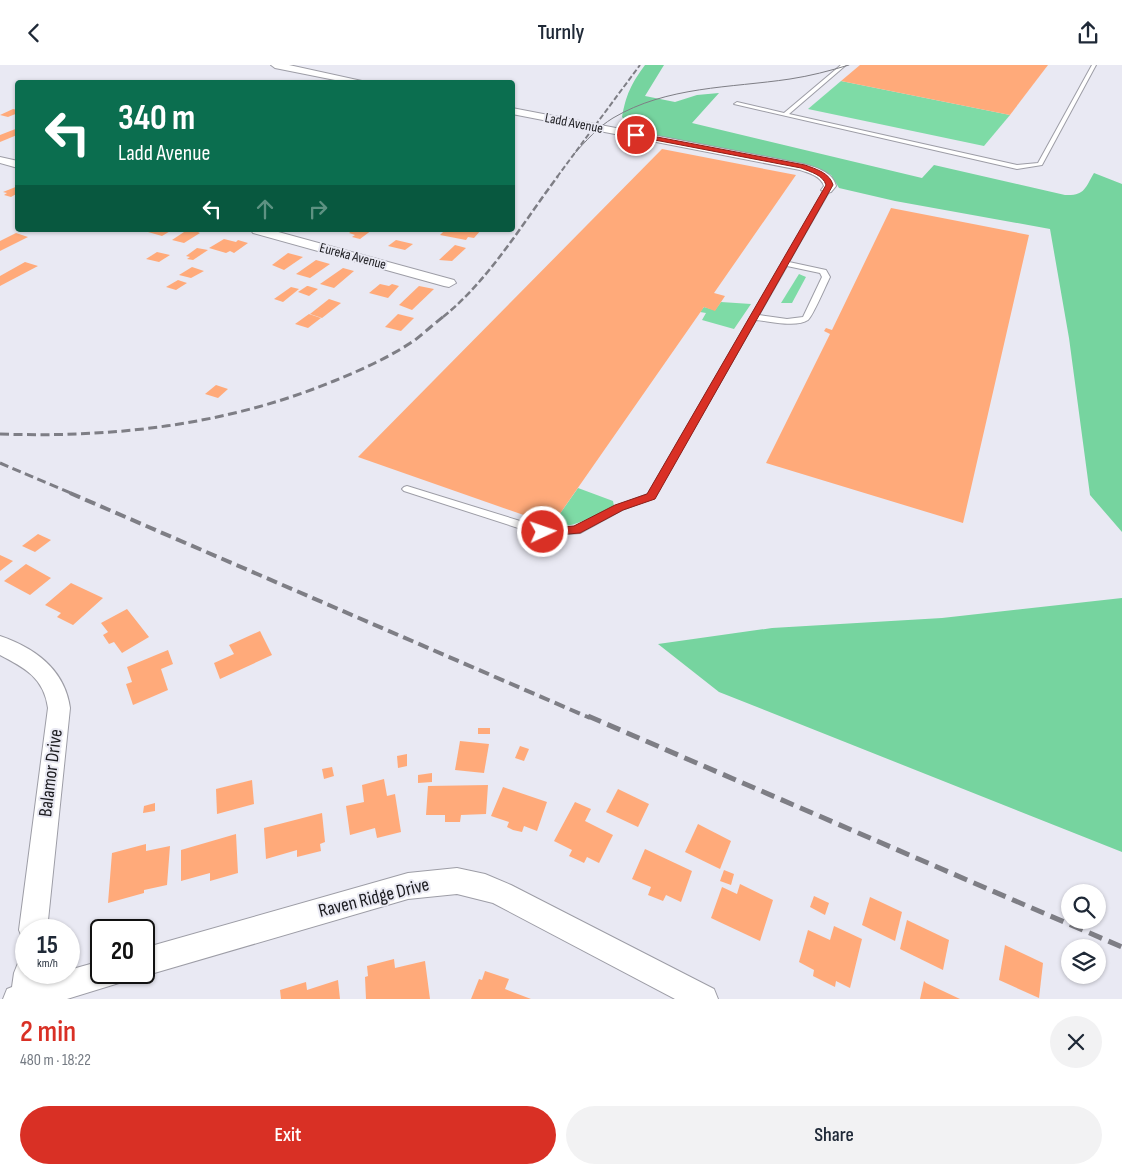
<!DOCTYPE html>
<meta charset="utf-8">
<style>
body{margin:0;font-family:"Sofia Sans Condensed",sans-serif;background:#f2f2f3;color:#1f2937;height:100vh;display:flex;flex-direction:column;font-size:19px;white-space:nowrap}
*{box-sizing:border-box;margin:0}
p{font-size:16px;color:#747a83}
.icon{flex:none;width:28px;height:28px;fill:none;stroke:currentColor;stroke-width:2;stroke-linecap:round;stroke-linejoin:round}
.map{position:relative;height:934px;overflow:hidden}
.drawer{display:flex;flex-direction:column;background:#fff;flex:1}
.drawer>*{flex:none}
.top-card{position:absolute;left:15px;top:15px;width:500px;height:152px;border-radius:5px;box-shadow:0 1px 4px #0004;background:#0b6e4f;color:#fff;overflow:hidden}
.buttons{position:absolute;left:1061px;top:819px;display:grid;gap:10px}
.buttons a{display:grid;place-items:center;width:45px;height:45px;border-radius:50%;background:#fff;box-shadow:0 1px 4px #0004;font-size:25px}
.speed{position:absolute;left:15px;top:854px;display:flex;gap:10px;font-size:25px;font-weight:700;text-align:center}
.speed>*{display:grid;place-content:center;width:65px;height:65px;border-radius:50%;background:#fff;box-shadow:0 1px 4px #0004;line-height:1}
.speed small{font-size:12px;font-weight:400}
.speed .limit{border:2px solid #111;border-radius:8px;background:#fff;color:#111}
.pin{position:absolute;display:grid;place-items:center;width:42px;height:42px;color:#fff;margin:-21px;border:2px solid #fff;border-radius:50%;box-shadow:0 1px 5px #0007}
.me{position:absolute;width:55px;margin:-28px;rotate:87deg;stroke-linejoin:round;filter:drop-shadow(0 0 4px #0008)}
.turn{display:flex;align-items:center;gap:18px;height:105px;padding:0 20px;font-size:22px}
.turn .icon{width:65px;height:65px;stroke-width:2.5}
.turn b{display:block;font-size:35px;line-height:42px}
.lanes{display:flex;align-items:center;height:48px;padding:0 20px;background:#0003;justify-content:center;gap:25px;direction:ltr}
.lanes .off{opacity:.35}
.round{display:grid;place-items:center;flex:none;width:52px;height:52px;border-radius:26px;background:#f2f2f3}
.summary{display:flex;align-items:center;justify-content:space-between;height:85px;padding:0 20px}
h1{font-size:30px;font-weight:600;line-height:38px;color:#d93025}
.action{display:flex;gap:10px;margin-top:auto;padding:10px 20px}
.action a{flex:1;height:58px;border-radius:30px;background:#d93025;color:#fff;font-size:20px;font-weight:600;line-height:58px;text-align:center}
.action a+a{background:#f2f2f3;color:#1f2937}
header{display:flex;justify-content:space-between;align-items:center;height:65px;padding:0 20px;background:#fff;font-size:22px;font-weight:600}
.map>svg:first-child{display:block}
.green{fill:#7edba6}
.forest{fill:#76d49f}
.building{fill:#ffaa7a}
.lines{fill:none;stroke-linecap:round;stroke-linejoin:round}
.service-casing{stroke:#9d9da6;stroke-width:2}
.minor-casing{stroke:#9d9da6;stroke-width:2}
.service{fill:#fff;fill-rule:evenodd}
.minor{fill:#fff;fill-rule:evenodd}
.tram{stroke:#7e7e85;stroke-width:1}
.rail-far4{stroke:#7e7e85;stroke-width:2;stroke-dasharray:5.5 2.5;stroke-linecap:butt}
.rail-far3{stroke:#7e7e85;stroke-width:2.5;stroke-dasharray:7 3;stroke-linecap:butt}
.rail-far2{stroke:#7e7e85;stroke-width:3;stroke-dasharray:9 4.5;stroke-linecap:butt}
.rail-far1{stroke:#7e7e85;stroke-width:4;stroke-dasharray:11 5.5;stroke-linecap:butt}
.rail{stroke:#7e7e85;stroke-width:5;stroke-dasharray:14 7;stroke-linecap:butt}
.route{fill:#d93025;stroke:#8d1f18}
.labels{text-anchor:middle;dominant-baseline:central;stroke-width:4;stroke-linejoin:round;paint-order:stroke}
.far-street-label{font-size:14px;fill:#1b1b1f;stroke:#e9e9f3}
.near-street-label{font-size:19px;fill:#1b1b1f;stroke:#e9e9f3}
</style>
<header><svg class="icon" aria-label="back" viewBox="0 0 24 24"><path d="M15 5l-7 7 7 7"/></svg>Turnly<svg class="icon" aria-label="share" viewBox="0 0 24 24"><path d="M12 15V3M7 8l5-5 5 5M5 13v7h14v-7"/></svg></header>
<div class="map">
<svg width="1122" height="934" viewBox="0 0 1122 934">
<rect width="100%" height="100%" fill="#e9e9f3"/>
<!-- green -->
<g class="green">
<path d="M841,16L1010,50L984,81L808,44Z"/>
<path d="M799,209L806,212L792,238H781Z"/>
<path d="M721,237L751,239L734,264L702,255L706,248L700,247L704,242L715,245Z"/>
<path d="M578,423L613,436L614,441C597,449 571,466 552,460Z"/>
</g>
<!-- forest -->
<g class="forest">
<path d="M645,0H664L645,31L675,37L697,30L719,28L692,58L922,113L934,100L1065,130C1085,131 1085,123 1094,108L1122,119V467L1090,430L1069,273L1050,164L895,136L839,123L831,110L808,100L634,66L622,52C626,30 631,19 645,0Z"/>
<path d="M1122,533V787L719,627L658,579L772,563L942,553Z"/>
</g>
<!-- building -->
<g class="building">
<path d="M860,0H1048L1010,50L841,16Z"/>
<path d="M13,44L18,45V48L8,52L0,50Z"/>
<path d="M18,63L17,70L0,77V70Z"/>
<path d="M662,84L796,110L714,228L725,231L715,246L704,242L552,460L358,392Z"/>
<path d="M18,121V128L11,132L4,130L7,128L3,127Z"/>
<path d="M891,143L1029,170L963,458L766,398L830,269L824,266L826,263L832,265Z"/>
<path d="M151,165H172L162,171L148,167Z"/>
<path d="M187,165H194L200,168L184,178L172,175Z"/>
<path d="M353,165H372L360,174L352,172L355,170L349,168Z"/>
<path d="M445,165H481L474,173L468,172L466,175L440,170Z"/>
<path d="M16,168L28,172L0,186V176Z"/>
<path d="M224,174L236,177L238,175L248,178L234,188L230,186L226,188L209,183Z"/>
<path d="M396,175L413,179L405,185L388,181Z"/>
<path d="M455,180L466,183L452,196L439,195Z"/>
<path d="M197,183L208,185L193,195L187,194L190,192L186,191Z"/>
<path d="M157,187L170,190L159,197L146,194Z"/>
<path d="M288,188L303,192L284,205L272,200Z"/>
<path d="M316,195L330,199L310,213L296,209Z"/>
<path d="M25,197L38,201L0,221V211Z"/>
<path d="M192,202L204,206L191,213L179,210Z"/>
<path d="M343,203L354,206L334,223L320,219Z"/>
<path d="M178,215L187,218L176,225L166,222Z"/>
<path d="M380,219L389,221L392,219L399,221L388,233L369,228Z"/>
<path d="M307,221H308L318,224L309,231L298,227Z"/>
<path d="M419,221L434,224L412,245L399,240Z"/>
<path d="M291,222L299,224L283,237L274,234Z"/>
<path d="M329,234L341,238L322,253L310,249Z"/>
<path d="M309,249L321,253L308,263L295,259Z"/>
<path d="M398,249L414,253L401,266L385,262Z"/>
<path d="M216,320L228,324L218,333L205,329Z"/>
<path d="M38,469L51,475L35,487L22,481Z"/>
<path d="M0,490L13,496L0,506Z"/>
<path d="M26,499L51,513L30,530L4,516Z"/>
<path d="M71,518L103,533L73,560L57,552L61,548L45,540Z"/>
<path d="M127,544L149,572L122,588L114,577L109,579L103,570L108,567L101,558Z"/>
<path d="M260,566L272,590L220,614L214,598L234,589L229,580Z"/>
<path d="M168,585L173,599L161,604L168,625L133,640L126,619L132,617L127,602Z"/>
<rect x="478" y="663" width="12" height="6"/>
<path d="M460,676L489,679L484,708L455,705Z"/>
<path d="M520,681L529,684L524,696L515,693Z"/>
<path d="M407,689V701L398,703L397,691Z"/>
<path d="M332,702L334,711L324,714L322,704Z"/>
<path d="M432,708V717L418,718V710Z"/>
<path d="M384,714L387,731L395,729L401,767L377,773L375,763L350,770L346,741L364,737L362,720Z"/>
<path d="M252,715L254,739L217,749L216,724Z"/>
<path d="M488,720L486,749L461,750L460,757H445V750H426L428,721Z"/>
<path d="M503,722L547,737L537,766L524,761L522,767L513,765L507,762L509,757L491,751Z"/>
<path d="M618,724L649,739L638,762L606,747Z"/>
<path d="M575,737L591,744L585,756L613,770L599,798L587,792L584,798L580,796L569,791L572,785L554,776Z"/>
<path d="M155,738V746L143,748L144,741Z"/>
<path d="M322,748L325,777L320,779L321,786L297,792V785L266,794L264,763Z"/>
<path d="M698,759L731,776L720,804L685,787Z"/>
<path d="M236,769L238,808L210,816V808L181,816V785Z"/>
<path d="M146,779V786L170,781L167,820L144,825V828L108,838L112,788Z"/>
<path d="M645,784L692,806L681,837L666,830L663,836L648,830L651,822L632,814Z"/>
<path d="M724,805L734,809L731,820L720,816Z"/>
<path d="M740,819L773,835L760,876L711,853L722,822L737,829Z"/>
<path d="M814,831L829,838L825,850L810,842Z"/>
<path d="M870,832L902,847L895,876L862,860Z"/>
<path d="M907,855L949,875L943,905L900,884Z"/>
<path d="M834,861L862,874L850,923L836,916L835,922L813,911L814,905L799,897L808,865L830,875Z"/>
<path d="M1005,880L1043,898L1039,933L999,915Z"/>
<path d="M394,894L395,903L425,896L430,934H366L365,912L368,911L367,901Z"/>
<path d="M485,906L509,914L505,924L531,934H471L479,914L482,915Z"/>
<path d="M338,915L340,934H281L280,925L306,917L307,925Z"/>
<path d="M924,916L926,918L960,934H920Z"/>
</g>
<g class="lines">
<!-- service casing -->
<g class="service-casing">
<g id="service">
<path d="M841,0H846L789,49L1017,100L1038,98L1092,0H1096L1042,100L1017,104L734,39L737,37L784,48Z"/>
<path d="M825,124L830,125L789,197L826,205L830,212C826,220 813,251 808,255C796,263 769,256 756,255L654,433L622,445L580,468L543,471L404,426L402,424L404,422L407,421L543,463L574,462L616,441L648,429ZM787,201L820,208L822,212L803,252L787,254L759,250Z"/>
</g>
</g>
<!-- minor casing -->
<g class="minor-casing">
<g id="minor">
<path d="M271,0H289L371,18H350L275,3Z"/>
<path d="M512,43L803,99C815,102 833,107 836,121L831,127L827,128L821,125L824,121C821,111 809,108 800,105L512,49Z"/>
<path d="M0,92L18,96V103L0,98Z"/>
<path d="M251,165H271L454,215L456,218L449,222L444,221L253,168Z"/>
<path d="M0,571C35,583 65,605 70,643L47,865H26V876L23,875L19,865L48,643C44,613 25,603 0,590Z"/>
<path d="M457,803L485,809L511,820L714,924L718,934H675L493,838L457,829L408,834L144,911L136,908H144V883L408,808Z"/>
<path d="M26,895V908H42L41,913L61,908H69V905L101,896V908H123L119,918L67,934H3L7,924L12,922L14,908L18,898Z"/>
</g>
</g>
<!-- service -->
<use href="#service" class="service"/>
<!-- minor -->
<use href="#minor" class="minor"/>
<!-- tram -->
<path class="tram" d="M574,89C586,76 598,62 613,53C667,21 730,23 790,14C810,11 829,6 849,0"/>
<!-- rail-far4 -->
<path class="rail-far4" d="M557,112L640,0"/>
<!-- rail-far3 -->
<path class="rail-far3" d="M443,252C490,214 522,159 558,111"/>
<!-- rail-far2 -->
<g class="rail-far2">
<path d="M0,369C114,373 227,360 334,316C361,305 390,292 415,275C425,267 434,259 444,251"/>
<path d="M0,398L73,429"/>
</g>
<!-- rail-far1 -->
<path class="rail-far1" d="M70,428L590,653"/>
<!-- rail -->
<path class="rail" d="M588,651L1122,882"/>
</g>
<!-- route -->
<path class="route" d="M636,68L805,100C816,104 830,108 833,120L655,434L623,445L580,468L543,471L537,467L539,464L574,461L615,440L647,429L826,120C823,110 811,107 801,103L634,71L633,70Z"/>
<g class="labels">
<!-- far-street labels -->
<g class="far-street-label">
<text transform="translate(574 58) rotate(11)">Ladd Avenue</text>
<text transform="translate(353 191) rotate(15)">Eureka Avenue</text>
</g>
<!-- near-street labels -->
<g class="near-street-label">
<text transform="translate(51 708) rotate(-83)">Balamor Drive</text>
<text transform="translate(374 833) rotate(-14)">Raven Ridge Drive</text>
</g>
</g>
</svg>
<div class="buttons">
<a><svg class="icon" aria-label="search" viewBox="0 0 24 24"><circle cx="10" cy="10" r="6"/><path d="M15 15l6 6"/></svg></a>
<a><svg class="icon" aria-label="layers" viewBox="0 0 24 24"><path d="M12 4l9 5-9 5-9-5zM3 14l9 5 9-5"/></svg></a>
</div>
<div class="speed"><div>15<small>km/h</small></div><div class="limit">20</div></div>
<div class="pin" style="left:636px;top:70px;background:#d93025"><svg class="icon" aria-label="arrive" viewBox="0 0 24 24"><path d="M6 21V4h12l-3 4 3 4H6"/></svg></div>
<svg class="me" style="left:543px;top:467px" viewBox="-20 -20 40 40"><circle r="17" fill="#d93025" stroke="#fff" stroke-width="3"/><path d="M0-11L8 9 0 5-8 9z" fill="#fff"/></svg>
<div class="top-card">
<div class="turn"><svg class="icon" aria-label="left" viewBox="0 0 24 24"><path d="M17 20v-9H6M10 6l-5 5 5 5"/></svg><div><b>340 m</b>Ladd Avenue</div></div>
<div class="lanes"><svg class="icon" aria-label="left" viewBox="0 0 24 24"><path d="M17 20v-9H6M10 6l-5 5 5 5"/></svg><svg class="icon off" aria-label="ahead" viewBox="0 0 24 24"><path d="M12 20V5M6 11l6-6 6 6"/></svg><svg class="icon off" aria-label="right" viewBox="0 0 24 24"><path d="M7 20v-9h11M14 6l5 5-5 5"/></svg></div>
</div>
</div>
<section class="drawer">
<div class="summary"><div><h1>2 min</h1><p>480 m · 18:22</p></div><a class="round"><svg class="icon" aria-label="close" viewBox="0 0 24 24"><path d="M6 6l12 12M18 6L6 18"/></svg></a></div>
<div class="action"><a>Exit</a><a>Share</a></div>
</section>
